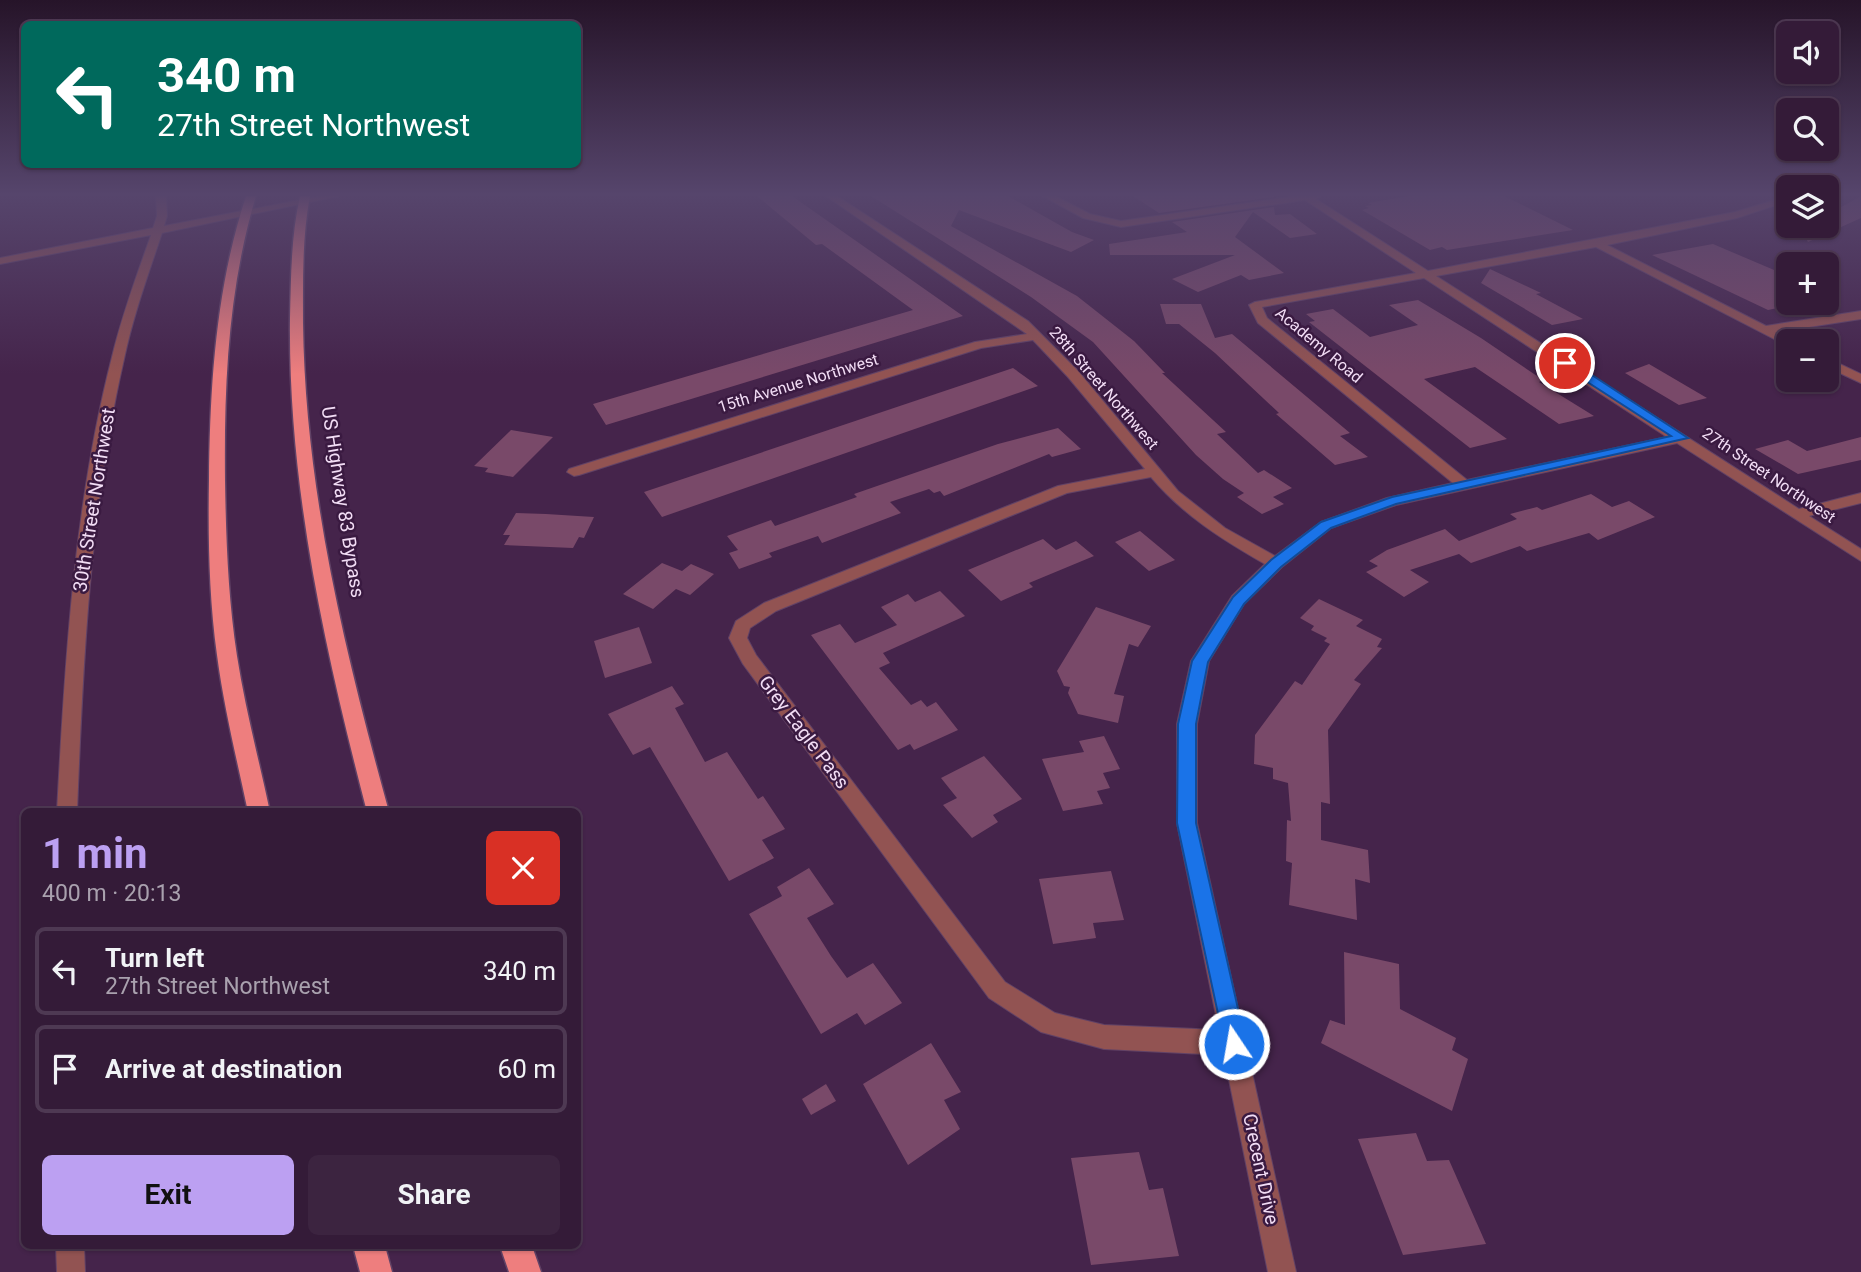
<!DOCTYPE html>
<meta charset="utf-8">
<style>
body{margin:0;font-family:Roboto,sans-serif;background:#3c2440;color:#f1f3f6;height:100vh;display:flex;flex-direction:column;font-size:26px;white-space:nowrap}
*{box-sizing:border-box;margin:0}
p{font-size:23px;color:#a9a1ae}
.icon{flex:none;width:38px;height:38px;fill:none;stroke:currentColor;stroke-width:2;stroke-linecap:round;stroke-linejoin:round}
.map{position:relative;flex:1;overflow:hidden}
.drawer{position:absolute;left:21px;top:808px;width:560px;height:441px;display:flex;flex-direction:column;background:#341b38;border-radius:10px;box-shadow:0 2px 5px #0004,0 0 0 2px #4e3953}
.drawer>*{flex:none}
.banner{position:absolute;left:21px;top:21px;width:560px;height:147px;border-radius:10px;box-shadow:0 2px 5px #0004,0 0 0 2px #4e3953;background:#00695c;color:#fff;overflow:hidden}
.tools{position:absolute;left:1776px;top:21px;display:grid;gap:14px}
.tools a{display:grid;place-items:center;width:63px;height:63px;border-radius:10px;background:#341b38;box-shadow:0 2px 5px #0004,0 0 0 2px #4e3953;font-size:35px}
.pin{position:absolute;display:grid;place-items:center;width:60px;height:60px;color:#fff;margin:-30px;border:4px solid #fff;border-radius:50%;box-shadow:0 2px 7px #0007}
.me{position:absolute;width:77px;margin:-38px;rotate:348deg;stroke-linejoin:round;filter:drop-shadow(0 0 5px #0008)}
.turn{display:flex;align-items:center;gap:24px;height:147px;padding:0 21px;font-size:32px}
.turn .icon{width:91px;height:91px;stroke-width:2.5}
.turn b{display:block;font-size:49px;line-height:60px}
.round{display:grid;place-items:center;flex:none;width:74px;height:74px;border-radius:10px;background:#3c2440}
.overview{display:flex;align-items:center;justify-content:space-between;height:119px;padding:0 21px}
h1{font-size:42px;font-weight:700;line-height:52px;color:#bca0f2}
.button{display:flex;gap:14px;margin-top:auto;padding:14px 21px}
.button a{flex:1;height:80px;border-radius:10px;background:#bca0f2;color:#111;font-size:28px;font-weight:700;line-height:80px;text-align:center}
.button a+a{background:#3c2440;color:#f1f3f6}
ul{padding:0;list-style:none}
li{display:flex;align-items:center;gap:21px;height:88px;margin:0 14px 10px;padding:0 7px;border:4px solid #4e3953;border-radius:10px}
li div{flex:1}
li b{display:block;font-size:26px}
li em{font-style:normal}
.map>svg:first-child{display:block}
.building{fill:#794969}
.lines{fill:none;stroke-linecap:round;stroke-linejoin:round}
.minor-casing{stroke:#614266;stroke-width:2}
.trunk-casing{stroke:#614266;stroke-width:3}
.minor{fill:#925352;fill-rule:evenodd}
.trunk{fill:#ee7e7e;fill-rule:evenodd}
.route{fill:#1a73e8;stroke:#114b97;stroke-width:2}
.labels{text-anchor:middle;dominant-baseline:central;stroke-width:5;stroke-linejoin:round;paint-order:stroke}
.far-street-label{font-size:16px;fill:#f2ddf5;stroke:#3a1a41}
.street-label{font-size:19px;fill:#f2ddf5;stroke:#3a1a41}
</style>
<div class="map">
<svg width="1861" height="1272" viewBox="0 0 1861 1272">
<rect width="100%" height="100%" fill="#45244b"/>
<!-- building -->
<g class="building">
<path d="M757,196H792L963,316L606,425L593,404L913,310L822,244L816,245Z"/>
<path d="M871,196H1008L1072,232L1094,240L1071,252L959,210L951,226L1077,296L1134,341L1165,373H1162L1226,432L1217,434L1258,473L1264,470L1292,488L1273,497L1284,504L1262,514L1237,497L1244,493L1223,479L1196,455L1093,342L1031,297Z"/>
<path d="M1133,196H1274V197L1159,213Z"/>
<path d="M1409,196H1504L1573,230L1447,250L1442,247L1430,250L1362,210L1369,208L1365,206L1372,205L1368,203Z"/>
<path d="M1861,196V218L1808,242L1801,229L1808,226H1827V215Z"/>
<path d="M1274,207L1275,215L1290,214L1317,234L1290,238L1253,212L1235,237L1284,273L1249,280L1241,275L1198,292L1172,279L1235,255H1110L1109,244L1187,232L1172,222Z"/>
<path d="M1713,244L1788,276V306L1768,310L1652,255Z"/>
<path d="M1490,269L1541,293L1536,294L1583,319L1552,325L1481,283Z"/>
<path d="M1418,300L1481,338L1543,380L1539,382L1594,416L1559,424L1475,367L1424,379L1507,439L1470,448L1309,322L1315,321L1306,314L1333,309L1370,337L1418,325L1389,305Z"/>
<path d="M1160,304H1201L1215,338L1232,334L1350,433L1340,436L1368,457L1335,465L1276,414L1279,413L1215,353L1179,324H1166Z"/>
<path d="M1649,364L1707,398L1679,405L1625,373Z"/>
<path d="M1013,368L1038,386L662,517L644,492Z"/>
<path d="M1058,428L1081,449L1052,457L1049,454L944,496L940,491L934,493L929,489L890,502L901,513L822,543L818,536L769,553L772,557L739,569L729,553L738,550L727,536L771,520L775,526L857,497L854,494L998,444Z"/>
<path d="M511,430L553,437L513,477L485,472L488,468L474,466Z"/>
<path d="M1861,437V460L1798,474L1755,449L1788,440L1807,451Z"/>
<path d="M1591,494L1612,507L1629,501L1655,517L1598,540L1589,533L1527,551L1520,546L1471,563L1459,554L1410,570L1429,582L1404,597L1366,572L1378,566L1369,561L1387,550L1445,529L1459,541L1517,519L1510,514L1537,507L1542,510Z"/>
<path d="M516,513L546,514L594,517L584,538L579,537L573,548L504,545L510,535H503Z"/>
<path d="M1140,531L1175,560L1149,571L1115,542Z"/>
<path d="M1043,539L1056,550L1076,541L1094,556L1029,583L1033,587L1001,601L968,570Z"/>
<path d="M662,563L682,571L691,564L714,574L690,595L676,589L653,609L623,594Z"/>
<path d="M940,591L965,616L883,653L890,663L879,668L911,705L921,700L927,707L936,702L958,730L914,750L910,744L898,750L811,635L840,624L855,643L897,625L881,607L908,594L915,602Z"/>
<path d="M1319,599L1363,620L1356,626L1382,639L1377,647L1382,648L1354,680L1361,684L1328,730L1330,804L1321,802V840L1368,850L1370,883L1355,879L1357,920L1289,905L1292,863L1286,861L1287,820L1291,821L1288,783L1273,779V768L1254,764L1255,735L1295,681L1302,685L1330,644L1324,641L1327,638L1311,630L1314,626L1300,618Z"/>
<path d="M1096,607L1151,626L1138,647L1129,644L1114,694L1124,696L1118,723L1078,714L1068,693L1070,687L1064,686L1057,671Z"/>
<path d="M639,627L652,663L605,678L594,641Z"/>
<path d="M672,686L684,704L675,708L705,762L727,752L758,799L763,796L785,829L762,840L774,858L729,881L650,747L633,755L608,714Z"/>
<path d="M1104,736L1120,769L1103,773L1110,788L1097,791L1103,804L1063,811L1042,759L1084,752L1079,741Z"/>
<path d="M984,756L1022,799L993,815L998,822L972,838L943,805L957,798L941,778Z"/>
<path d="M809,868L834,904L807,918L831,956L847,978L873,963L902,1003L865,1025L857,1013L821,1034L749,914L782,896L777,887Z"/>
<path d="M1111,871L1124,920L1093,923L1096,938L1053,944L1039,879Z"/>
<path d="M1344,952L1399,964L1400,1009L1456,1038L1452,1050L1468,1059L1452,1111L1321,1043L1330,1020L1345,1025Z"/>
<path d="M931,1043L961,1092L944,1100L960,1129L908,1165L863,1084Z"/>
<path d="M826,1084L836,1101L811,1115L802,1099Z"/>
<path d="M1416,1133L1427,1161L1449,1160L1486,1244L1403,1255L1358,1139Z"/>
<path d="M1139,1152L1149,1190L1163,1188L1179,1256L1091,1265L1071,1158Z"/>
</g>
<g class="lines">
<!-- minor casing -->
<g class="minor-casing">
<g id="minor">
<path d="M156,196H166L167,216L164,226L320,196H339L162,233C148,275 133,316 124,359C90,507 83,661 77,812H57C65,660 74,505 112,357C122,315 137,275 151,235L0,264V258L153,228L157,216Z"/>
<path d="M826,196H837L1028,321L1078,371L1178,491L1225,528L1275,556L1321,522L1387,498L1453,483L1258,323L1249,305L1255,302L1416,273L1305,200L1121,227L1083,218L1043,196H1055L1090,214L1121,221L1297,196H1321L1316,199L1428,271L1735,212L1788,196V201L1737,218L1607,245L1766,326L1861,311V319L1777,332L1792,339L1788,346L1596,247L1436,276L1799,509L1861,493V503L1809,516L1861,549V561L1677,443L1396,505L1331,528L1282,567L1244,604L1209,661L1197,724V823L1296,1272H1268L1224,1055L1104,1049L1041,1032L989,998L743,664L729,638L736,621L764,603L1058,486L1145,469L1068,377L1033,340L981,348L579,475L574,476L567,472L569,469L975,342L1027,334ZM1424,278L1667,437L1467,480L1267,318L1262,307ZM1151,477C1183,515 1223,540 1265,564L1232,596L1191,661L1177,724V823L1219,1030L1104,1025L1055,1013L1005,982L756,655L747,638L750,628L776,611L1067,493Z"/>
<path d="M1827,358L1861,374V383L1827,367Z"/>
<path d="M56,1246H84L85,1272H57Z"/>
</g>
</g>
<!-- trunk casing -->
<g class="trunk-casing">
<g id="trunk">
<path d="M246,196H256C228,289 224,384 225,481C226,539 228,598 237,656C245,708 259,760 270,812H248C237,760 224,708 217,655C209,597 208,538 209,480C210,383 216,288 246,196Z"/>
<path d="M300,196H310C302,238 303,280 303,323C305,490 345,652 389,812H367C325,650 288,486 290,318C291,277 291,236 300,196Z"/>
<path d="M353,1246H385L392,1272H360Z"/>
<path d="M500,1246H532L541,1272H509Z"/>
</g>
</g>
<!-- minor -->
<use href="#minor" class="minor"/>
<!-- trunk -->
<use href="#trunk" class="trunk"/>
</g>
<!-- sky -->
<linearGradient id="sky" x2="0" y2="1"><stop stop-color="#261429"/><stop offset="0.52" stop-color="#56456c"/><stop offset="1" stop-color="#56456c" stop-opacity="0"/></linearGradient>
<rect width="1861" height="374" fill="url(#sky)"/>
<!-- route -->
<path class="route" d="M1561,360H1569L1688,438L1396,504L1331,528L1281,567L1244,604L1208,662L1196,724V823L1246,1044L1242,1051L1234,1055L1226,1051L1177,823L1178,724L1192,661L1233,597L1271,560L1321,522L1392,497L1671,436L1561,365Z"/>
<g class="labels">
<!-- far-street labels -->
<g class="far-street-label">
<text transform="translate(1319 345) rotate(40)">Academy Road</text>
<text transform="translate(798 383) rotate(-17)">15th Avenue Northwest</text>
<text transform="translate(1104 388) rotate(49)">28th Street Northwest</text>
<text transform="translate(1769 475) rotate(34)">27th Street Northwest</text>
</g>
<!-- street labels -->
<g class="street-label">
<text transform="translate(94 500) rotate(-81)">30th Street Northwest</text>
<text transform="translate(343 502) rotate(81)">US Highway 83 Bypass</text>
<text transform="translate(804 732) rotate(53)">Grey Eagle Pass</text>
<text transform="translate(1261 1169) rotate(78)">Crecent Drive</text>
</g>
</g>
</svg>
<div class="tools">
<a><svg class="icon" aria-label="sound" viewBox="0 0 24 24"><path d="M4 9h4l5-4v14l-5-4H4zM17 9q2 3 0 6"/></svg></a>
<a><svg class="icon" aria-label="search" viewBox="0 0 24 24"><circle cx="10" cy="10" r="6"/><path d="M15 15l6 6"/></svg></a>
<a><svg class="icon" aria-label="layers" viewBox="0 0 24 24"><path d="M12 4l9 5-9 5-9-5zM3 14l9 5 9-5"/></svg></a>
<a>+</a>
<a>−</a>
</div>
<div class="pin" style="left:1565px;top:363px;background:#d93025"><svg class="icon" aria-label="arrive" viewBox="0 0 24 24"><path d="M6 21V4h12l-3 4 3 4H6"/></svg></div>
<svg class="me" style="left:1234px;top:1044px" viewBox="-20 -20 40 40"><circle r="17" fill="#1a73e8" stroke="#fff" stroke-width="3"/><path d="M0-11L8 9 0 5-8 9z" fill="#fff"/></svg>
<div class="banner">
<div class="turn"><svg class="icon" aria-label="left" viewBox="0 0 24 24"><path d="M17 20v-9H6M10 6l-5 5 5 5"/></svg><div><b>340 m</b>27th Street Northwest</div></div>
</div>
<section class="drawer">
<div class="overview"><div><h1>1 min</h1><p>400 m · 20:13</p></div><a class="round" style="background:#d93025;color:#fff"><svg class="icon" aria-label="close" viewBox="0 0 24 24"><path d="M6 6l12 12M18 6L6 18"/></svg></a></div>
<ul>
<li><svg class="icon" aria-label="left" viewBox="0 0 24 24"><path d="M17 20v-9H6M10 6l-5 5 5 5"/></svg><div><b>Turn left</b><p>27th Street Northwest</p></div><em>340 m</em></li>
<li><svg class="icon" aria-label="arrive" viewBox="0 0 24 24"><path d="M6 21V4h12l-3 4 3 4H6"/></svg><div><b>Arrive at destination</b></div><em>60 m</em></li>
</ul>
<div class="button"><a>Exit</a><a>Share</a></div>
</section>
</div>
